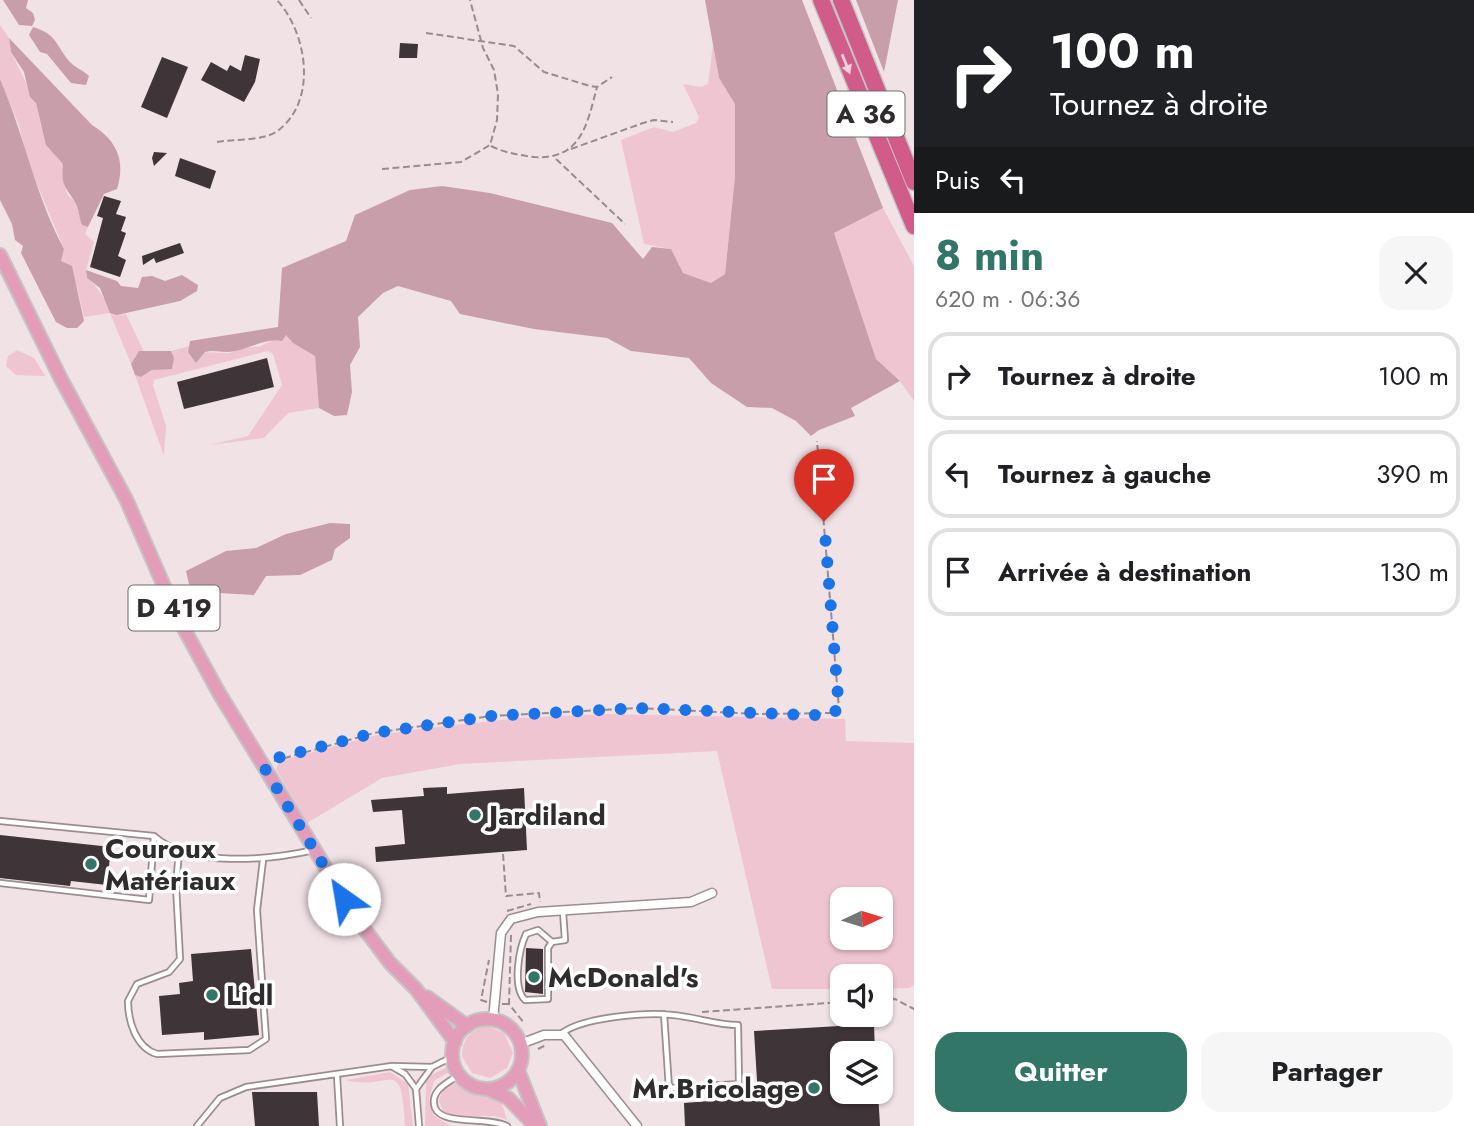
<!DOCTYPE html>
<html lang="fr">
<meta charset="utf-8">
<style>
body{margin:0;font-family:Jost,sans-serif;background:#f6f6f6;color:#202124;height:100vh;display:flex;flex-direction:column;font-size:26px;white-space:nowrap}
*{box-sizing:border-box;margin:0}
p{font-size:23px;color:#757577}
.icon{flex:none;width:38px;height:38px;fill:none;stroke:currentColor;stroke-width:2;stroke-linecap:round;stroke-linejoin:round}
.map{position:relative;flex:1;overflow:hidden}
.side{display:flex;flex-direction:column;background:#fff;width:560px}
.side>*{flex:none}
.guide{background:#202124;color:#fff;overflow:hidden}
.needle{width:46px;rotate:86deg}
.tools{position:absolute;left:830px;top:887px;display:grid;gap:14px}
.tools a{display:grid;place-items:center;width:63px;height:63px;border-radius:14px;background:#fff;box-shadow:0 2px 5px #0004;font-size:35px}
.pin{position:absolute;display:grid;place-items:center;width:60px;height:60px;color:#fff;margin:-72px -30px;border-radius:50% 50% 50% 0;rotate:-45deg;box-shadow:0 0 7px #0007}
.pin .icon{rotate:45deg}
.me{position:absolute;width:77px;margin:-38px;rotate:328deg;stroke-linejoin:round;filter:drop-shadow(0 0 5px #0008)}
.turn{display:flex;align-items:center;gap:24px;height:147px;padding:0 21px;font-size:32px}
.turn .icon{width:91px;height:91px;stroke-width:2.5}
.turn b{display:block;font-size:49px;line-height:60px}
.then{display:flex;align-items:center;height:66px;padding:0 21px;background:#0003;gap:14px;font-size:26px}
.round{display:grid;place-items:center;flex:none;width:74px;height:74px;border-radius:21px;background:#f6f6f6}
.summary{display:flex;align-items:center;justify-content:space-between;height:119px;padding:0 21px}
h1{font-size:42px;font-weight:700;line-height:52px;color:#327668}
.button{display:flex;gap:14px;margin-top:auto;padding:14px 21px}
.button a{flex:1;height:80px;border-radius:21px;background:#327668;color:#fff;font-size:28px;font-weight:700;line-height:80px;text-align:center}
.button a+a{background:#f6f6f6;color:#202124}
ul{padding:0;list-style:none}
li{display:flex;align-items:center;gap:21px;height:88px;margin:0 14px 10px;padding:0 7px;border:4px solid #e0e0e0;border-radius:21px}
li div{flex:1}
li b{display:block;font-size:26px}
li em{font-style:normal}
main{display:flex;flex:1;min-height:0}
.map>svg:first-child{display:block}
.green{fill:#f0c5d2;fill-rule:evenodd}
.forest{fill:#c89eab}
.building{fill:#3f3438}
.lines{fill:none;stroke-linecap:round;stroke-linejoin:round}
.lane-casing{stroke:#9a8d90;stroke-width:8}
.street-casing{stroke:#9a8d90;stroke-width:11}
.primary-casing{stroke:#c5c4c4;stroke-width:16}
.highway-casing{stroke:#c5c4c4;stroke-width:19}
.path{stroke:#978c8f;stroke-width:2;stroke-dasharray:7 3.5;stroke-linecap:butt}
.lane{stroke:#fff;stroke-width:4.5}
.street{stroke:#fff;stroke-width:8}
.primary{stroke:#e39db8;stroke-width:12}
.highway{stroke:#d15b89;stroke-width:16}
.oneway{fill:#f1cedc}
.route{stroke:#1a73e8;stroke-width:12;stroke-dasharray:0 21.6}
.poi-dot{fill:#327668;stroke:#fff;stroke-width:2.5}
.labels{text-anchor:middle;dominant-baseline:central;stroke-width:7;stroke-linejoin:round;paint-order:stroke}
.shield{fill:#fff;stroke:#6e6b6b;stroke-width:2}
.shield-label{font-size:26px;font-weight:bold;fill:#302b2c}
.poi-label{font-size:28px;font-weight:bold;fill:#302b2c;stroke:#fff;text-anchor:start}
</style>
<main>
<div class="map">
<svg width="914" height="1126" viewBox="0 0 914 1126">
<rect width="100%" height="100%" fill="#f1e2e6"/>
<!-- green -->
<g class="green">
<path d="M0,25L9,38L11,52L36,103L41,126L64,164V184L68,196L76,202L82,225L88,227L85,234L94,242L86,270L87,278C101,289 104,303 118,315L126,314L144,352L139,351L131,364L110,313L84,317L77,287L61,261L64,249L27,160L19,125L0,79Z"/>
<path d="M713,44L719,78L735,104V177L725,274L711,283L682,273L671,249L644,244L621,140L654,127L673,132L696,123L699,117L683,84L701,87L708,84Z"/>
<path d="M883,208L914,266V401L900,381L876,359L834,233Z"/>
<path d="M286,335L315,356L319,408L288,413L264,438L209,445L248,436L282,385L273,354L268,351L154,380L153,385L166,426L164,456L135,375L141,377L174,358L171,351L189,346L188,352L230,353L241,347H258Z"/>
<path d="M17,350L34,358L45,376L16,375L6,366L8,356Z"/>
<path d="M605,714L845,719L846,741L914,743V985L909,988L880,989V976H842V989H772L717,751L460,764L382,778L307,823L276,769L279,761L373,736L419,729L519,718ZM842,900H880V938H842Z"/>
<path d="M487,1026L504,1033L513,1053L507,1068L490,1078L472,1073L462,1056C462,1039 471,1029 487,1026Z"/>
<path d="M447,1067L449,1072L434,1081L429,1099L434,1116L451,1126H425L426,1082L429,1076Z"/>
<path d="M390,1072L408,1084L413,1126H405C401,1052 392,1092 346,1080Z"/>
<path d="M461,1084L501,1101L507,1120C487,1110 464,1122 444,1112L439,1102C441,1089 448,1082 461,1084Z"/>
</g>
<!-- forest -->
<g class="forest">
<path d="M3,0H28L26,8L33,13L35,20L32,26L19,25Z"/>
<path d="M705,0H802L883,208L834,233L876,359L900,381L851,408L855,416L819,430L811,436L796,421L772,408L747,407L711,383L689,358L631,351L607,338L534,329L460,314L451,301L398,286L383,293L358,317L360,347L350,365L352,392L347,415L334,416L319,408L315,356L293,343L286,335L282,341C265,337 245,352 227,352C219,352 213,350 205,352L196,363L188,352L190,341L278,327L282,268L346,241L355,215L410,190L442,186L490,193L612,223L643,259L652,247L671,249L683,273L711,283L725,274L735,177V104L719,78Z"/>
<path d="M856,0H898L884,72Z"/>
<path d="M33,27C59,35 55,46 71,63C76,68 83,70 89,76L86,85L71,83L47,54L40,52L29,35Z"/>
<path d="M9,38L92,125C117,140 126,162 117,189L104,194L88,227L82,225C79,218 79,208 75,202C65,185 61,187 63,164L46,145L36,103L30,97L24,72L11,52Z"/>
<path d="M0,79C24,134 35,195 64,249L61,261L72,266L84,321L77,328H67L56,322L21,253L23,246L15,240L12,224L0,200Z"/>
<path d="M86,270L117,281L121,286L138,288L142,277L152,276L165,281L182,275L198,285L197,291L180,301L117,315L110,313L100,288L87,278Z"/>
<path d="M139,351H171L174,358L172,369L152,370L141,377L135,375L131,364Z"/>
<path d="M330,523L350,524V538L335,549L332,560L300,575L266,576L254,595L201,592L189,584L186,571L226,551L256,548L286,534Z"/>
</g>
<!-- building -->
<g class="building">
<path d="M400,43L418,44L417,58H399Z"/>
<path d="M245,55L260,59L255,82L244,102L201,80L211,62L227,71L230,65L241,71Z"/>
<path d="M162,57L188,67L167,118L141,107Z"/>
<path d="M154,152L167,153L154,166L152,158Z"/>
<path d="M180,158L216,171L210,189L175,176Z"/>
<path d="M104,196L121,201L116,214L126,217L121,231L126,233L118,256L126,260L120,277L90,267L103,218L97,216Z"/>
<path d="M180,243L184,253L156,263L154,258L143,265L142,256Z"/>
<path d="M267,358L274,387L184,409L177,382Z"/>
<path d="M447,787V794L524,788L527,850L376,862L375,847L405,844L402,810L373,812L371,800L424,796L423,788Z"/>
<path d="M0,835L111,847L107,885L71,881L70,886L0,878Z"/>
<path d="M526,948L543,949V994L525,992Z"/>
<path d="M251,949L259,1035L204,1040V1032L162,1035L159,996L180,994L179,983L193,981L191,954Z"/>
<path d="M874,1024L875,1054H842V1092H878L880,1126H685L684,1103L758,1097L754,1031Z"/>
<path d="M252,1092H317L319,1126H255Z"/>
</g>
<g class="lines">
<!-- lane casing -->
<g class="lane-casing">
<g id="lane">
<path d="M0,821L154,836C189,868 270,860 314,850"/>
<path d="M179,851L176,886L180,959L169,972L137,984L128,1001C128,1021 136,1048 157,1054L249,1050L266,1039L257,910L263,860"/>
<path d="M0,883L149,900L154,837"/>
<path d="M552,942L548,948V999L525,1000C512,987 519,949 526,934L538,930L552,942L565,940L563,912"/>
<path d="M561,1034C581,1017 647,1012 673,1015C696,1017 715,1025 738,1025L739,1084L669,1088L664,1014"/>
<path d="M393,1067L405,1074L416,1089"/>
<path d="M459,1075C447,1083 429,1091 435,1108C443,1126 487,1116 507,1126"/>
<path d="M337,1076L340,1126"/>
<path d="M197,1126L220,1098L246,1087L392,1066L432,1067L452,1057"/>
<path d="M419,1126L416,1089L432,1067"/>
</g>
</g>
<!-- street casing -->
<g class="street-casing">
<g id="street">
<path d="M493,1020L501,933L511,919L538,912L691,902L712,893"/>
<path d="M520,1044L544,1035H564L637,1126"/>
</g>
</g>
<!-- primary casing -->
<g class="primary-casing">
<g id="primary">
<path d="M0,255L60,377L126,499L177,616L219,693L357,919L390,963L416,989L455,1042"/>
<path d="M427,997L467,1026"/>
<circle cx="487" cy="1054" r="35"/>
<path d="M518,1070L540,1126"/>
<path d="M488,1089L508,1098L535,1126"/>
</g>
</g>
<!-- highway casing -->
<g class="highway-casing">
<g id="highway">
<path d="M821,0L914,226"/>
<path d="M841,0L914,182"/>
</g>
</g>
<!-- path -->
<g class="path">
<path d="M299,0L311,18"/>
<path d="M426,33L514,46L544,72L590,86L597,87L612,77"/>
<path d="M217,142C233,139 262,141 276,132C318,103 308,34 277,0"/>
<path d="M491,146C505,153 519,155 534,157C581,160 587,125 597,87"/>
<path d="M571,149L643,123L654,120L673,122"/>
<path d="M556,159L625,224"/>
<path d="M382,169L461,162L490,145L497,120L498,94L494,70L483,48L470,0"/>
<path d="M274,761L374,733L492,716L638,708L756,714L833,713L839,709L817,441"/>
<path d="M503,854L506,896L539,893L540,902"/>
<path d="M507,911L531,904"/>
<path d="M511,935L509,1004L524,1023"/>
<path d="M880,1000L895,999L914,1009"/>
<path d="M487,1002L481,1000L489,960"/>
<path d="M502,1004H509"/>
<path d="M702,1012L842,1002"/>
<path d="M538,1049L546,1045"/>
</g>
<!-- lane -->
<use href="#lane" class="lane"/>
<!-- street -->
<use href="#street" class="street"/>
<!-- primary -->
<use href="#primary" class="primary"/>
<!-- highway -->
<use href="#highway" class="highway"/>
</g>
<!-- one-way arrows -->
<defs><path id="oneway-solid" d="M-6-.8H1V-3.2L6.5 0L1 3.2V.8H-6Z" transform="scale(1.75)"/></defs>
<use class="oneway" href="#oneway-solid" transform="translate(846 64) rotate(68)"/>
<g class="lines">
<!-- route -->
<path class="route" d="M344,899L264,767L277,758L374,733L492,716L638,708L807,715H828L839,709L824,521"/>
</g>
<!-- markers -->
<g class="poi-dot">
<circle cx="475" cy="815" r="7"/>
<circle cx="91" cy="864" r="7"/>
<circle cx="534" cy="977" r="7"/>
<circle cx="212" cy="995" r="7"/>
<circle cx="814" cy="1088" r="7"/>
</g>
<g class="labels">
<!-- shield labels -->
<g class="shield">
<rect x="827.5" y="91.5" width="77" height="45" rx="5"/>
<rect x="128.5" y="585.5" width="91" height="45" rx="5"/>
</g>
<g class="shield-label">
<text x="866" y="114">A 36</text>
<text x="174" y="608">D 419</text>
</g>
<!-- poi labels -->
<g class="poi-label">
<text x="489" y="815">Jardiland</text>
<text x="105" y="848">Couroux<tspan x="105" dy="32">Matériaux</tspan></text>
<text x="548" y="977">McDonald's</text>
<text x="226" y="995">Lidl</text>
<text x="800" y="1088" text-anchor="end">Mr.Bricolage</text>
</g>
</g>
</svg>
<div class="tools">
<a><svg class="needle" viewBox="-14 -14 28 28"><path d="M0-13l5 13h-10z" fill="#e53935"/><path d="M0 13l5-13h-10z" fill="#757577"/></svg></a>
<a><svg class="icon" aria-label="sound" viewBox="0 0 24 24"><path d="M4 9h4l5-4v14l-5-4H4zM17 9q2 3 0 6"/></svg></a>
<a><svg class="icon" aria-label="layers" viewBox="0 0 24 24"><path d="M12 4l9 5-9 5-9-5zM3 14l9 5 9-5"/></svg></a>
</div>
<div class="pin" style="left:824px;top:521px;background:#d93025"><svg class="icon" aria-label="arrive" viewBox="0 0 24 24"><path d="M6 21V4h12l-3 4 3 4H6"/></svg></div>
<svg class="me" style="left:344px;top:899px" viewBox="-20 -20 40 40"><circle r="19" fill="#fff"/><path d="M0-13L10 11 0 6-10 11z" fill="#1a73e8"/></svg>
</div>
<section class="side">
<div class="guide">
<div class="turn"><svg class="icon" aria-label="right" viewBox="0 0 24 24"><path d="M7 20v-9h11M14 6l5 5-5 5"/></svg><div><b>100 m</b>Tournez à droite</div></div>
<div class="then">Puis<svg class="icon" aria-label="left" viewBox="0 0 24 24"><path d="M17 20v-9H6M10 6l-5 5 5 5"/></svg></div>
</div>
<div class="summary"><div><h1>8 min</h1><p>620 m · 06:36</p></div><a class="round"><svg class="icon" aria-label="close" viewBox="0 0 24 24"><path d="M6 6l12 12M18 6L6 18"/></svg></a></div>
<ul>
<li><svg class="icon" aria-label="right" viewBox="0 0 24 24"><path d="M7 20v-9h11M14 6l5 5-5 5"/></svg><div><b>Tournez à droite</b></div><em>100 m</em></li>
<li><svg class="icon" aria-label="left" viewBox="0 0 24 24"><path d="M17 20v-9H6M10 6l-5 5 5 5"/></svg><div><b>Tournez à gauche</b></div><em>390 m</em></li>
<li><svg class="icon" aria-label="arrive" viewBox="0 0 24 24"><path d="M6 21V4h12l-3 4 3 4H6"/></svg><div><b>Arrivée à destination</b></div><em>130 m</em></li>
</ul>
<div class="button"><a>Quitter</a><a>Partager</a></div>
</section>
</main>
